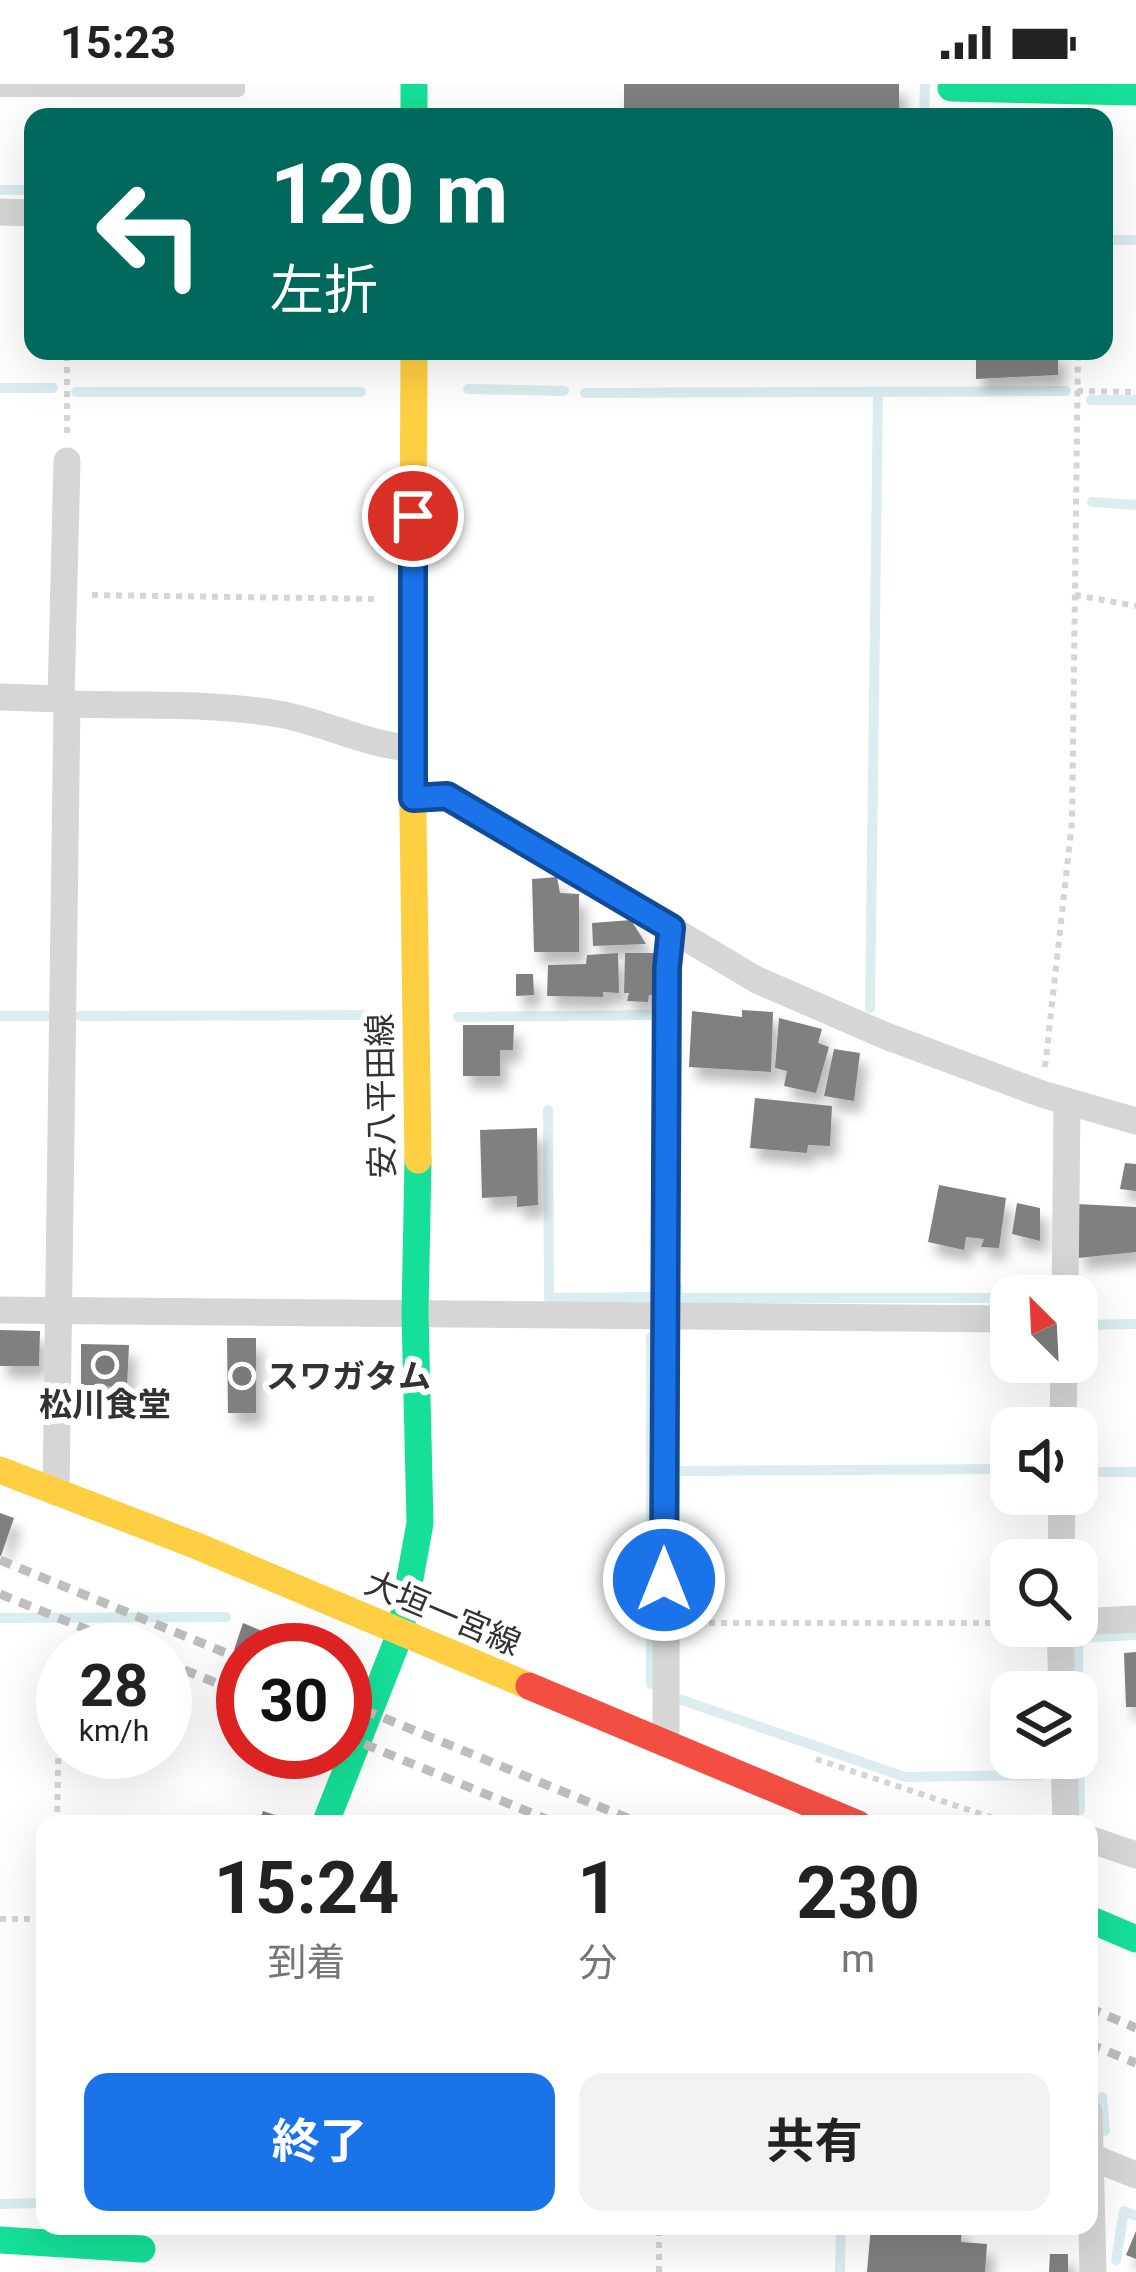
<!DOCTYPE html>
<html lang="ja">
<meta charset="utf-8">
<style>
body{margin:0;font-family:Roboto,"Noto Sans JP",sans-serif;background:#f2f2f2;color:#222;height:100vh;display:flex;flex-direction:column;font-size:45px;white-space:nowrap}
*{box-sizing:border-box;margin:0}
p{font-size:39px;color:#767676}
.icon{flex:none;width:66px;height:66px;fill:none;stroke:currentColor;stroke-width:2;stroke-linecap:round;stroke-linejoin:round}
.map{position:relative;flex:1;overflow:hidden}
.side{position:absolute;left:36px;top:1731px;width:1062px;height:420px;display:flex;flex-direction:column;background:#fff;border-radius:24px;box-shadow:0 12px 48px #0002}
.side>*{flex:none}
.banner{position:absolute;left:24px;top:24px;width:1089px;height:252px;border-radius:24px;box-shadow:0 12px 48px #0002;background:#00695c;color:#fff;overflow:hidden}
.needle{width:78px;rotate:336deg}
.fabs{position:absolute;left:990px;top:1191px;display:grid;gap:24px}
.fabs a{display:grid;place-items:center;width:108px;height:108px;border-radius:24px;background:#fff;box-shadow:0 12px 48px #0002;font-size:60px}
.speed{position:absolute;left:36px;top:1539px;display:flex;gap:24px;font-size:60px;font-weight:700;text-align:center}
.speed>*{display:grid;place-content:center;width:156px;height:156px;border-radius:50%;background:#fff;box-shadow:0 12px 48px #0002;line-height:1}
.speed small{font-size:30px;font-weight:400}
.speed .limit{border:18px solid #d22;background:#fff;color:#111}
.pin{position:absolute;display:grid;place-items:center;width:102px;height:102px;color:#fff;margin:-51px;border:6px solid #fff;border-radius:50%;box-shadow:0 3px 12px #0007}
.me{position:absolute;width:132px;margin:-66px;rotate:0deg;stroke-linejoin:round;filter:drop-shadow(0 0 9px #0008)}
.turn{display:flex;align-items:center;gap:42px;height:252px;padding:0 48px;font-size:54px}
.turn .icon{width:156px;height:156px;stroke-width:2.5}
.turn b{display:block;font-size:84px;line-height:102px}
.eta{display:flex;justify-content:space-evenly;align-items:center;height:204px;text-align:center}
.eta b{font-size:72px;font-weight:700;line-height:84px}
.button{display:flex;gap:24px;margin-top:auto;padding:24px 48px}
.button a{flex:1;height:138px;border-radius:24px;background:#1a73e8;color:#fff;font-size:48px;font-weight:700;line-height:138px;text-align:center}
.button a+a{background:#f2f2f2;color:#222}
.status{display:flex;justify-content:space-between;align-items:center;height:84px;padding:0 60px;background:#fff;direction:ltr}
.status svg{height:33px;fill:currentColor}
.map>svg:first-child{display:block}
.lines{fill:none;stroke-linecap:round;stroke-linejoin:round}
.stream{stroke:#dbedf1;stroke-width:10}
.building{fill:#808080;filter:url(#shadow)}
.path{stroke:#d5d5d5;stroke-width:6;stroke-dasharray:6 6;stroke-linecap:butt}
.lane{stroke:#d6d6d6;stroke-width:14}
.street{stroke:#d6d6d6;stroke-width:27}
.fast{stroke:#16e098;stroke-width:27}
.slow{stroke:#ffcf43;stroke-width:27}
.jam{stroke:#f24e42;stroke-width:27}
.rail{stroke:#bebebe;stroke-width:9;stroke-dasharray:12 9;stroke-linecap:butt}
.route-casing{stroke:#114b97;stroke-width:30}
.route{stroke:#1a73e8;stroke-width:21}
.poi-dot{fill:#7a7a7a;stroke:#fff;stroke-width:4.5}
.labels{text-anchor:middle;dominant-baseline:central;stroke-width:12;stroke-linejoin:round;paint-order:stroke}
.street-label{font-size:33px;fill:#323232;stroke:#fff}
.poi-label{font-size:33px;font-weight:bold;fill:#323232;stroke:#fff;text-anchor:start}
</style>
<div class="status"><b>15:23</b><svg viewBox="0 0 49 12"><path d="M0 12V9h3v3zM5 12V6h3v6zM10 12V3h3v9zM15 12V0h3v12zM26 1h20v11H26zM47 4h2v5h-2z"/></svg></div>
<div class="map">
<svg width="1136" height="2188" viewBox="0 0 1136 2188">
<defs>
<filter id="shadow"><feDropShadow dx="7" dy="12" stdDeviation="6" flood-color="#0004"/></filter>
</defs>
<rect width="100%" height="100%" fill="#fff"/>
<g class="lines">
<!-- stream -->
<g class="stream">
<path d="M924,33L925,0"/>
<path d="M0,106H33"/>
<path d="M1104,156H1136"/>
<path d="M0,304H53"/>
<path d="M468,305L564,307"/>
<path d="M76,308H361"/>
<path d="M585,309L1066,307"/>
<path d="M1091,316H1136"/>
<path d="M1092,418L1136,421"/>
<path d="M870,924L878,308"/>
<path d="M0,932H50"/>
<path d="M80,932L366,931"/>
<path d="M458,933L655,931"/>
<path d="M548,1026L549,1214L651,1213"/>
<path d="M677,1203L678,1214H1011"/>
<path d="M1077,1241L1136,1240"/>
<path d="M678,1387L1011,1385"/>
<path d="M1082,1388H1136"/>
<path d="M0,1534L226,1533"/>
<path d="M651,1600V1253"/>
<path d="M679,1615L905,1693L1042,1691"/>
<path d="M1080,1726L1078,1554L1136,1551"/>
<path d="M1102,2013L1105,2047"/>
<path d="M0,2120L40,2119"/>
<path d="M204,2142H703"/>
<path d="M1116,2176L1124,2127L1136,2132"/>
<path d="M840,2188L841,2142"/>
</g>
</g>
<!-- building -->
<g class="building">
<rect x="624" y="0" width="275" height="33"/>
<path d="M976,267H1058V291L976,295Z"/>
<path d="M557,793L560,809L579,810V868H534L532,795Z"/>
<path d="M631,836L646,860L593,862L592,839Z"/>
<path d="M618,869L619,909L603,908V913L547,912L548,881L586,880L587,871Z"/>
<path d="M625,869H654V911H649L648,918L627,917L629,909H624Z"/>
<path d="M516,890H533L534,911L516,912Z"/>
<path d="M742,926L773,928L771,988L689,983L692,927L742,933Z"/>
<path d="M779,934L822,945L818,959L829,963L816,1009L784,1002L787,987L775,984Z"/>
<path d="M463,941H514L513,966H500V992H463Z"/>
<path d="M834,965L860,969L854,1017L824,1012Z"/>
<path d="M755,1014L832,1022L830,1062L808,1061L807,1069L750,1064Z"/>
<path d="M537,1044L538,1121L517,1123V1112L482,1114L480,1046Z"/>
<path d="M1125,1079L1136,1080V1107L1120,1105Z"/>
<path d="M939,1101L1006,1114L999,1164L981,1163L984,1155L966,1153L964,1166L928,1158Z"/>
<path d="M1017,1119L1040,1124V1157L1012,1150Z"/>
<path d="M1077,1120L1136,1123V1168L1078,1174Z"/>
<path d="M0,1246L40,1247L39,1282H0Z"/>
<path d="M227,1254H256V1329H228Z"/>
<path d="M81,1260L129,1261L127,1303L81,1302Z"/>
<path d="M0,1429L14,1434L1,1472H0Z"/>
<path d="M243,1539L262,1547L258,1559L275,1566H243V1570L234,1566Z"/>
<path d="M1136,1568V1623H1126L1124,1569Z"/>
<path d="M263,1727L278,1732L275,1740H258Z"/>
<path d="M871,2142H962L961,2158L987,2160L985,2188H867Z"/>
<path d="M1136,2147V2175L1126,2171Z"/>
<path d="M1050,2170H1068V2188H1049Z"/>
</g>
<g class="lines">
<!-- path -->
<g class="path">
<path d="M1077,307L1136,308"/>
<path d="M67,349V267"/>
<path d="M92,511L378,515"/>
<path d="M1075,511L1136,522"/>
<path d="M1045,983L1072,738L1078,267"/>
<path d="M697,1539H1011"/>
<path d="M816,1675L1011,1740"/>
<path d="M57,1740L60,1582"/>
<path d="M0,1835H45"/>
<path d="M659,2188V2142"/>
</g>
<!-- lane -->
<path class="lane" d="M0,6H238V0"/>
<!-- street -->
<g class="street">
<path d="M0,128L33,129"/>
<path d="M0,613L61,615L67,620C139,622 214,618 284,631C328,640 367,661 412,664"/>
<path d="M61,615L67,377"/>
<path d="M413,714L447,712L757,896L886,952L1042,1010L1136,1037"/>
<path d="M1065,1212L1067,1019"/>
<path d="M0,1226L1011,1235"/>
<path d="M1063,1344L1064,1278"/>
<path d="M56,1408L67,620"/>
<path d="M1061,1476L1062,1410"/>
<path d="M1077,1538L1136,1535"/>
<path d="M1060,1542L1062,1608"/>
<path d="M666,1660L667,884L671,844"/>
<path d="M1064,1674L1066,1740"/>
<path d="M1089,1755L1136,1771"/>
<path d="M1089,2028L1093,2188"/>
<path d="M1089,2072L1136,2091"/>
</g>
<!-- fast -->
<g class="fast">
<path d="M414,0V33"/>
<path d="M951,4L1136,8"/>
<path d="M325,1740L400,1550L420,1439L415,1229L418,1076"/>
<path d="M1089,1835L1136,1855"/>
<path d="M0,2156L142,2165"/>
</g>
<!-- slow -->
<g class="slow">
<path d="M414,267L412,664L418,1076"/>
<path d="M0,1386L197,1462L529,1602"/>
</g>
<!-- jam -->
<path class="jam" d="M529,1602L858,1740"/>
<!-- rail -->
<g class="rail">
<path d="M0,1476L243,1576"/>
<path d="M0,1510L137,1566"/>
<path d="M165,1578L243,1610"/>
<path d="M345,1618L642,1740"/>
<path d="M345,1652L558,1740"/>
<path d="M1089,1924L1136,1944"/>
<path d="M1089,1960L1136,1979"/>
</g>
</g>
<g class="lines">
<!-- route casing -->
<g class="route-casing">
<path id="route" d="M413,432V714L447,712L671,844L667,884L664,1496"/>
</g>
<!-- route -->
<use href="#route" class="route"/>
</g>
<!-- markers -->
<g class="poi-dot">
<circle cx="105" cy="1281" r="12"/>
<circle cx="242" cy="1292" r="12"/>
</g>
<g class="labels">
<!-- street labels -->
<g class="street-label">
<text transform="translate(381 1012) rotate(-91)">安八平田線</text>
<text transform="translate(443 1529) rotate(23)">大垣一宮線</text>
</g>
<!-- poi labels -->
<g class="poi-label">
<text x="266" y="1292">スワガタム</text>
<text x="105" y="1320" text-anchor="middle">松川食堂</text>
</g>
</g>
</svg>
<div class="fabs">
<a><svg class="needle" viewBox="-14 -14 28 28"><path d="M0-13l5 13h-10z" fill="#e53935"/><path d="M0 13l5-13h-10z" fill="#767676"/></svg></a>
<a><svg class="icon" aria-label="sound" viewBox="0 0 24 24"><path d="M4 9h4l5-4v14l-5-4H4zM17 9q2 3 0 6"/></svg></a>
<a><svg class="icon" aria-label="search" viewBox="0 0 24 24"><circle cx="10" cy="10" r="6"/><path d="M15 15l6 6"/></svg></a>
<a><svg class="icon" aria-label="layers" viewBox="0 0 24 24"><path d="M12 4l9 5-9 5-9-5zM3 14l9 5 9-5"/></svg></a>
</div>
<div class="speed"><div>28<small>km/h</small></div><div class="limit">30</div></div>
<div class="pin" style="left:413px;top:432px;background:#d93025"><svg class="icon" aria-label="arrive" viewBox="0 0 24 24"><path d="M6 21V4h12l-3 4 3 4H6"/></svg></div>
<svg class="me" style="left:664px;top:1496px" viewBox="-20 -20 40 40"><circle r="17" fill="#1a73e8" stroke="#fff" stroke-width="3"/><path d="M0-11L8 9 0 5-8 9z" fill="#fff"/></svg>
<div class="banner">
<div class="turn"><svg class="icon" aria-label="left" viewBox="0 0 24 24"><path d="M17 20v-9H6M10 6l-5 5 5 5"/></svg><div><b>120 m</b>左折</div></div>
</div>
<section class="side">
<div class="eta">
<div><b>15:24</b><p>到着</p></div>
<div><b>1</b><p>分</p></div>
<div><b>230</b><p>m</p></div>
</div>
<div class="button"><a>終了</a><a>共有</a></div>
</section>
</div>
